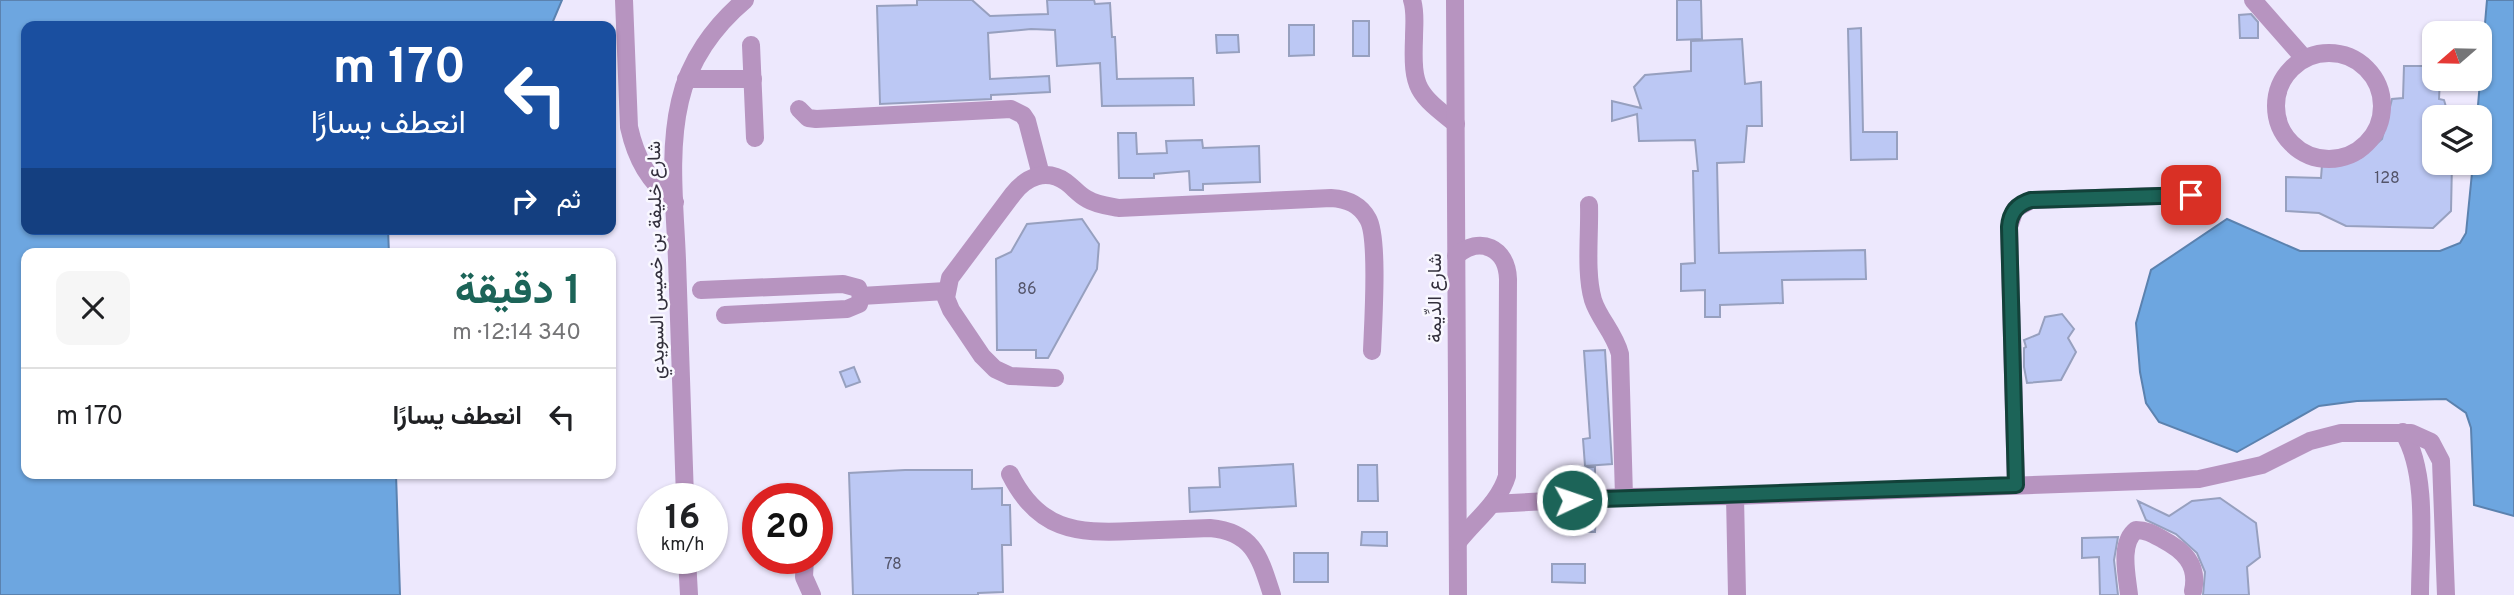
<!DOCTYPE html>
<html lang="ar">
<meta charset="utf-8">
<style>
body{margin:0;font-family:Overpass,Vazirmatn,sans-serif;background:#f6f6f6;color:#202124;direction:rtl;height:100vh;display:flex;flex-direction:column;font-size:26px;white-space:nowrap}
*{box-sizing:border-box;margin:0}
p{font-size:23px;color:#757577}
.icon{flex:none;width:38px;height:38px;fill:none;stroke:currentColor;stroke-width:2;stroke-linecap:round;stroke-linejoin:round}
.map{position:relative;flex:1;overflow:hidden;direction:ltr}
.drawer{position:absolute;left:21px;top:248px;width:595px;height:231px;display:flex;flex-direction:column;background:#fff;border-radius:14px;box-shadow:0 2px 5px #0004;direction:rtl}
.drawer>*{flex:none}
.guide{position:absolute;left:21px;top:21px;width:595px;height:214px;border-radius:14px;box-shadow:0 2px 5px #0004;direction:rtl;background:#1a4fa0;color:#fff;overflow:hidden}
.needle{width:46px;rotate:250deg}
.tools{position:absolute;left:2422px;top:21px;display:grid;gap:14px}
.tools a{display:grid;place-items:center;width:70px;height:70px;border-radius:14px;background:#fff;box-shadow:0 2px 5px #0004;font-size:35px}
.speed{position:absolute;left:637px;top:483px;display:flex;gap:14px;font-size:35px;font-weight:700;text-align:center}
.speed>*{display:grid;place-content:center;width:91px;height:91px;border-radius:50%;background:#fff;box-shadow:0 2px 5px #0004;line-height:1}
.speed small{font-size:18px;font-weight:400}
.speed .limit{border:10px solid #d22;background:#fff;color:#111}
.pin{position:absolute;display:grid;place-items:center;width:60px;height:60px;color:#fff;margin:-30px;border-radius:14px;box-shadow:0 4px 10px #0006}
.me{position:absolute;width:77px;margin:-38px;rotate:87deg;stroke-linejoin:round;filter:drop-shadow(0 0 5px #0008)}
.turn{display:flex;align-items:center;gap:24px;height:147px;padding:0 35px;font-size:32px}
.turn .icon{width:91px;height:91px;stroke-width:2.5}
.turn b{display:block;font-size:49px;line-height:60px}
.then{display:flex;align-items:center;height:66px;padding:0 35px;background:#0003;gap:14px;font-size:26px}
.round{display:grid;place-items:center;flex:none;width:74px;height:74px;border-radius:14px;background:#f6f6f6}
.summary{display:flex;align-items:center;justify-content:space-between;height:119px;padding:0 35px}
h1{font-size:42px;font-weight:700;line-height:52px;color:#1c6458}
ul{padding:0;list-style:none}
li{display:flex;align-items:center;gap:21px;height:98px;padding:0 35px;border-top:2px solid #e0e0e0}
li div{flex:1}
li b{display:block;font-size:26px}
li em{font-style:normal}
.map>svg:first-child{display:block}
.water{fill:#6da6e0;stroke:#5b82af;stroke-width:2}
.building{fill:#bcc8f4;stroke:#97a0bf;stroke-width:2}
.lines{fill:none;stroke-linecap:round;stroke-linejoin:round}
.minor{stroke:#b794c0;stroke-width:18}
.route-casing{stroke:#124139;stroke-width:18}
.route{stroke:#1c6458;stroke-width:12}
.labels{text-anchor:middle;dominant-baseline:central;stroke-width:5;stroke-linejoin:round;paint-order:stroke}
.number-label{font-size:16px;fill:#54556a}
.street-label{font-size:19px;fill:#322f3c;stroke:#f9f8ff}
</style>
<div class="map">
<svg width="2514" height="595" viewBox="0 0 2514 595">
<rect width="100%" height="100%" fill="#ede8fd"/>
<!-- water -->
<g class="water">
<path d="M0,0H562L551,26H26V229H388L389,254H26V474H396L400,595H0Z"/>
<path d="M2487,0H2514V516L2474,505L2471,428L2466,413L2446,399L2357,401L2319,406L2237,452L2159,422L2146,403L2140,372L2136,323L2151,270L2227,219L2300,251H2440L2460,243L2466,233L2473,163H2480V117H2477Z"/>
</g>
<!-- building -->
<g class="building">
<path d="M917,0H972L990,16L1048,14L1047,0H1094L1095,4L1110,3L1112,37H1115L1117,79L1193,78L1194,105L1102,106L1100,63L1057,66L1055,30L1031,29L988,33L990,79L1049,76L1050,92L991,95V99L880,104L877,6L917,5Z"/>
<path d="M1677,0H1701L1702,39L1677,40Z"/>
<path d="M2251,14L2258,22V38H2240L2239,15Z"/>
<rect x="1353" y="21" width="16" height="35"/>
<path d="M1289,25H1314V55L1289,56Z"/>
<path d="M1861,28L1863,132H1897V159L1851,160L1848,29Z"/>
<path d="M1216,35H1238L1239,52L1217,53Z"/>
<path d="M1742,39L1745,84L1761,82L1762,126H1747L1744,162L1717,163L1719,253L1865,250L1866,279L1782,280L1783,303L1720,305V317H1705V290L1681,291V264L1695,263L1693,171H1698L1695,140L1639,141L1637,114L1612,121V101L1641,108L1634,87L1645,75L1691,71V41Z"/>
<path d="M2404,66H2434V79H2440L2439,99L2444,100L2449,117H2434V163H2452L2451,211L2433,228L2346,226L2319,213L2286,211V177L2321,178L2322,165H2339L2362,157L2382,139L2392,99L2403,98Z"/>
<path d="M1118,133H1136L1137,154L1167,153L1166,141L1202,140L1203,148L1259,146L1260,182L1203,184V190H1190L1189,171L1154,174V178H1119Z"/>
<path d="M1082,219L1099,244L1097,269L1048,358H1036V350H997L996,259L1011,252L1027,224Z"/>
<path d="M2062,314L2074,329L2068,338L2076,352L2061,380L2027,383L2024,367V348L2026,347L2024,340L2039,334L2045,317Z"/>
<path d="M1605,350L1612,464L1585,466L1583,439L1590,438L1584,351Z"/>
<path d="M854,367L860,382L846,387L840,372Z"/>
<path d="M1293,464L1296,506L1190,512L1189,488L1220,487L1219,468Z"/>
<path d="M1358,465H1377L1378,501H1358Z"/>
<path d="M1578,467H1595V487H1577Z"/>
<path d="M905,470H972V489L1002,488V505H1010L1011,545H1002L1003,592L978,593V595H853L849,473Z"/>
<path d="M2220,498L2256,523L2260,557L2247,567L2249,595H2203L2205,572L2197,553L2176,534L2146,520L2138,501L2169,516L2192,501Z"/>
<path d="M1581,515L1596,516L1595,532H1580Z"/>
<path d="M1362,532H1387V546L1361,545Z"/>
<path d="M2118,537L2114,560L2118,595H2100L2099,557L2082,558V538Z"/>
<rect x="1294" y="553" width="34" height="29"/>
<path d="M1552,564H1585V583L1552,582Z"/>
</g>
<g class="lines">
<!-- minor -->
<g class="minor">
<path d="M624,0L629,127C636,159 649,182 675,202"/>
<path d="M1412,0C1416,12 1414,25 1414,38C1412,89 1417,93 1456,124"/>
<path d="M1455,0L1458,595"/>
<path d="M2253,0L2304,58"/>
<path d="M751,45L755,138"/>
<circle cx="2329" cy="106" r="53"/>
<path d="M686,79H753"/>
<path d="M799,109L808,118L816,119L1011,109L1023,115L1027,121L1041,175"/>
<path d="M1589,205C1590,233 1585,273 1593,300C1599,319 1614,332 1620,354L1624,497"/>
<path d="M1456,256C1480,235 1507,248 1508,279L1507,476C1499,503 1475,520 1458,542"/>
<path d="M701,290L843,284L858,288L861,296L859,304L847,309L725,315"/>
<path d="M861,296L946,291"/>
<path d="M1055,378L1010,376L995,369L982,356L951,310L946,298L950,278L1013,194C1026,177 1046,168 1066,182C1073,187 1079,195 1087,199C1097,205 1109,206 1119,208L1331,198C1347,199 1360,204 1368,219C1379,238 1373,324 1372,351"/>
<path d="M2403,432C2429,474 2420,547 2420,595"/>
<path d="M1010,474C1038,530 1075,534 1133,531C1159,530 1184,529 1210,528C1254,532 1260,558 1272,595"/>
<path d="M2016,485L2009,227L2015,209L2031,200L2191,195"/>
<path d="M1735,496L1737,595"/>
<path d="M685,499C683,419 680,339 677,260C675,208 668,152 680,101C689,61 714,26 745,0"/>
<path d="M1492,504L1624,497L1735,496L2199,479L2262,465L2310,441L2341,433H2411L2431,442L2441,461L2446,595"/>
<path d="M687,558L689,595"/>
<path d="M805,558L804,577L812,595"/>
<path d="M2129,595C2127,576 2119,543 2136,530C2147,530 2153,534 2162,539C2183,550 2199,564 2193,591"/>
</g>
</g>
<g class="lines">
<!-- route casing -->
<g class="route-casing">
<path id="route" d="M1572,500L2016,485L2009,227C2010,213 2017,204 2031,200L2191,195"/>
</g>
<!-- route -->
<use href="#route" class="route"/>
</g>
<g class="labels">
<!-- number labels -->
<g class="number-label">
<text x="2387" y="179">128</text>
<text x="1027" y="290">86</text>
<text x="893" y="565">78</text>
</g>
<!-- street labels -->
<g class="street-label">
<text transform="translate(657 260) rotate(-91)">شارع خليفة بن خميس السويدي</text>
<text transform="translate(1436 298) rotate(-90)">شارع الدِّيمة</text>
</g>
</g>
</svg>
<div class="tools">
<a><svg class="needle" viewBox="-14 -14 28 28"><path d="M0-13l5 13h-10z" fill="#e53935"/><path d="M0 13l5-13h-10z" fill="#757577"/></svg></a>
<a><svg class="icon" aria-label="layers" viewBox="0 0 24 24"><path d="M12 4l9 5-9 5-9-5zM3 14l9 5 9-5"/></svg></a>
</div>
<div class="speed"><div>16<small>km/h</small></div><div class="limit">20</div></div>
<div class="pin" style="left:2191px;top:195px;background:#d93025"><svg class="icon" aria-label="arrive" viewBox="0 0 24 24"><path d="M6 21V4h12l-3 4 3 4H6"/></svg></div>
<svg class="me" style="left:1572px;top:500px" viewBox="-20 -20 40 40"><circle r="17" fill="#1c6458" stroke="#fff" stroke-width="3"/><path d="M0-11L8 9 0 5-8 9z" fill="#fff"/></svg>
<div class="guide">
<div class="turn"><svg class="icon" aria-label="left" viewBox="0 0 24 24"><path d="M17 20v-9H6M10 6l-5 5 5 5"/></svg><div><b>170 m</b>انعطف يسارًا</div></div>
<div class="then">ثم<svg class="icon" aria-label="right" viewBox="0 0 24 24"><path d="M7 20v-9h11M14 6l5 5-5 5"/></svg></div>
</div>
<section class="drawer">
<div class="summary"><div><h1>1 دقيقة</h1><p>340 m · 12:14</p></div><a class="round"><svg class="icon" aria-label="close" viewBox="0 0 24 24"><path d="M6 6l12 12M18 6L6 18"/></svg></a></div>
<ul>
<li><svg class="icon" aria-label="left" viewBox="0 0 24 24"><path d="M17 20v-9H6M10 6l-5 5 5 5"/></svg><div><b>انعطف يسارًا</b></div><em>170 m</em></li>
</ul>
</section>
</div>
